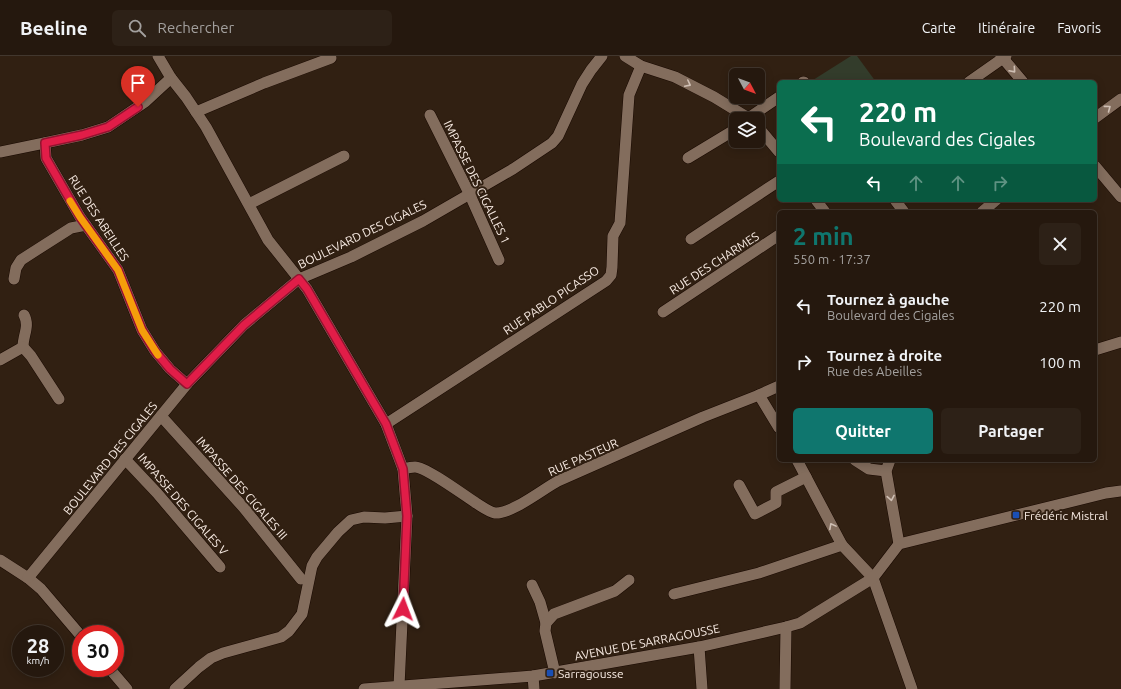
<!DOCTYPE html>
<html lang="fr">
<meta charset="utf-8">
<style>
body{margin:0;font-family:Ubuntu,sans-serif;background:#2d2117;color:#f1f3f6;height:100vh;display:flex;flex-direction:column;font-size:15px;white-space:nowrap}
*{box-sizing:border-box;margin:0}
p{font-size:13px;color:#a3a09e}
.icon{flex:none;width:22px;height:22px;fill:none;stroke:currentColor;stroke-width:2;stroke-linecap:round;stroke-linejoin:round}
.map{position:relative;flex:1;overflow:hidden}
.drawer{position:absolute;left:777px;top:154px;width:320px;height:252px;display:flex;flex-direction:column;background:#25180e;border-radius:6px;box-shadow:0 2px 10px #0003,0 0 0 1px #42372e}
.drawer>*{flex:none}
.hud{position:absolute;left:777px;top:24px;width:320px;height:122px;border-radius:6px;box-shadow:0 2px 10px #0003,0 0 0 1px #42372e;background:#0b6e4f;color:#fff;overflow:hidden}
.needle{width:26px;rotate:131deg}
.fabs{position:absolute;left:729px;top:12px;display:grid;gap:8px}
.fabs a{display:grid;place-items:center;width:36px;height:36px;border-radius:6px;background:#25180e;box-shadow:0 2px 10px #0003,0 0 0 1px #42372e;font-size:20px}
.speed{position:absolute;left:12px;top:569px;display:flex;gap:8px;font-size:20px;font-weight:700;text-align:center}
.speed>*{display:grid;place-content:center;width:52px;height:52px;border-radius:50%;background:#25180e;box-shadow:0 2px 10px #0003,0 0 0 1px #42372e;line-height:1}
.speed small{font-size:10px;font-weight:400}
.speed .limit{border:6px solid #d22;background:#fff;color:#111}
.pin{position:absolute;display:grid;place-items:center;width:34px;height:34px;color:#fff;margin:-41px -17px;border-radius:50% 50% 50% 0;rotate:-45deg;box-shadow:0 0 4px #0007}
.pin .icon{rotate:45deg}
.me{position:absolute;width:44px;margin:-22px;rotate:3deg;stroke-linejoin:round;filter:drop-shadow(0 0 3px #0008)}
.turn{display:flex;align-items:center;gap:14px;height:84px;padding:0 16px;font-size:18px}
.turn .icon{width:52px;height:52px;stroke-width:2.5}
.turn b{display:block;font-size:28px;line-height:34px}
.lanes{display:flex;align-items:center;height:38px;padding:0 16px;background:#0003;justify-content:center;gap:20px;direction:ltr}
.lanes .off{opacity:.35}
.round{display:grid;place-items:center;flex:none;width:42px;height:42px;border-radius:6px;background:#2d2117}
.overview{display:flex;align-items:center;justify-content:space-between;height:68px;padding:0 16px}
h1{font-size:24px;font-weight:700;line-height:30px;color:#0f766e}
.primary-button{display:flex;gap:8px;margin-top:auto;padding:8px 16px}
.primary-button a{flex:1;height:46px;border-radius:6px;background:#0f766e;color:#fff;font-size:16px;font-weight:700;line-height:46px;text-align:center}
.primary-button a+a{background:#2d2117;color:#f1f3f6}
ul{padding:0;list-style:none}
li{display:flex;align-items:center;gap:12px;height:56px;padding:0 16px}
li div{flex:1}
li b{display:block;font-size:15px}
li em{font-style:normal}
header{display:flex;align-items:center;gap:24px;box-sizing:border-box;height:56px;padding:0 20px;background:#25180e;border-bottom:1px solid #42372e}
header strong{font-size:19px}
nav{display:flex;gap:22px;margin-inline-start:auto;font-size:14px}
.search{width:280px;height:36px;background:#2d2117;display:flex;align-items:center;gap:10px;box-sizing:border-box;padding:0 14px;border-radius:6px;color:#a3a09e;font-size:15px}
.map>svg:first-child{display:block}
.green{fill:#333c2b}
.lines{fill:none;stroke-linecap:round;stroke-linejoin:round}
.street-casing{stroke:#190900;stroke-width:12}
.street{stroke:#836d5d;stroke-width:11}
.oneway{stroke:#cfbfb4}
.route-casing{stroke:#92132f;stroke-width:10}
.route{stroke:#e11d48;stroke-width:7}
.slow{stroke:#f59e0b;stroke-width:7}
.transit-dot{fill:#1a4fb4;stroke:#312012;stroke-width:1.5}
.labels{text-anchor:middle;dominant-baseline:central;stroke-width:4;stroke-linejoin:round;paint-order:stroke}
.street-label{font-size:12px;fill:#f8ebe3;stroke:#312012}
.poi-label{font-size:12px;fill:#f8ebe3;stroke:#312012;text-anchor:start}
</style>
<header>
<strong>Beeline</strong>
<div class="search"><svg class="icon" aria-label="search" viewBox="0 0 24 24"><circle cx="10" cy="10" r="6"/><path d="M15 15l6 6"/></svg>Rechercher</div>
<nav><a>Carte</a><a>Itinéraire</a><a>Favoris</a></nav>
</header>
<div class="map">
<svg width="1121" height="633" viewBox="0 0 1121 633">
<rect width="100%" height="100%" fill="#312012"/>
<!-- green -->
<path class="green" d="M851,0H857L876,26H814L813,24Z"/>
<g class="lines">
<!-- street casing -->
<g class="street-casing">
<g id="street">
<path d="M158,0L171,22L186,41L206,71L268,184L307,233L386,368L403,413L407,460L399,630"/>
<path d="M625,0L641,10L675,21L714,41L750,63"/>
<path d="M1001,0L1023,26"/>
<path d="M803,26H804"/>
<path d="M969,26L1006,0"/>
<path d="M196,56L264,27L331,2"/>
<path d="M430,59L470,139L499,204"/>
<path d="M1095,62L1121,43"/>
<path d="M747,63L779,41"/>
<path d="M758,71L779,96"/>
<path d="M45,87L46,102L65,135L80,161L118,214L142,274L155,295L170,313L187,328"/>
<path d="M0,96L54,85L82,79L108,71L145,46L171,22"/>
<path d="M688,102L736,73"/>
<path d="M1095,110L1121,141"/>
<path d="M816,144L825,156"/>
<path d="M895,144L904,156"/>
<path d="M249,148L344,100"/>
<path d="M982,156L996,144"/>
<path d="M691,183L779,125"/>
<path d="M14,223L16,212L21,204L71,172L86,169"/>
<path d="M663,256L779,179"/>
<path d="M23,291C23,279 30,270 24,259"/>
<path d="M1095,294L1121,286"/>
<path d="M0,304L23,291L31,300L59,343"/>
<path d="M759,339L779,372"/>
<path d="M161,360L244,452L301,523"/>
<path d="M386,368L606,225L611,219L612,211L613,180L620,167L629,39L641,10"/>
<path d="M125,403L157,437L220,511"/>
<path d="M797,404L842,489L873,522L912,633"/>
<path d="M855,404L869,413L886,415"/>
<path d="M890,404L886,415L899,488"/>
<path d="M403,413C407,412 411,411 415,411C426,411 465,440 476,447C481,450 489,456 495,457C512,458 543,433 558,425L703,361L759,339L779,330"/>
<path d="M739,429L755,458L776,447V436L806,421"/>
<path d="M0,504L28,522L41,533L81,580"/>
<path d="M28,522L187,328L244,269L299,223L351,201L423,165L513,113L552,87L558,80L582,28L591,14L602,0"/>
<path d="M532,529L540,546L546,567"/>
<path d="M674,538L759,517L842,489"/>
<path d="M699,591L702,633"/>
<path d="M109,612L127,633"/>
<path d="M555,617L545,575L546,567L554,558L615,535L629,524"/>
<path d="M533,620L534,633"/>
<path d="M175,633L199,611L211,602L223,597L281,581L289,575L302,558L312,510L317,501L338,476L351,464L364,461L385,462L407,460"/>
<path d="M364,633L533,620L699,591L786,571L800,567L873,522L899,488L1106,437L1121,435"/>
<path d="M785,633L786,571"/>
</g>
</g>
<!-- street -->
<use href="#street" class="street"/>
</g>
<!-- one-way arrows -->
<defs><path id="oneway-chevron" d="M-2-3.5L2.5 0L-2 3.5" fill="none" stroke-width="1.6" stroke-linecap="round" stroke-linejoin="round"/></defs>
<g class="oneway">
<use href="#oneway-chevron" transform="translate(1013 14) rotate(49)"/>
<use href="#oneway-chevron" transform="translate(688 28) rotate(27)"/>
<use href="#oneway-chevron" transform="translate(1108 52) rotate(-37)"/>
<use href="#oneway-chevron" transform="translate(891 442) rotate(80)"/>
<use href="#oneway-chevron" transform="translate(832 470) rotate(-118)"/>
</g>
<g class="lines">
<!-- route casing -->
<g class="route-casing">
<path id="route" d="M138,51L108,71L82,79L45,87L46,102L65,135L80,161L118,214L142,274L155,295L170,313L187,328L244,269L299,223L307,233L386,368L403,413L407,460L403,553"/>
</g>
<!-- route -->
<use href="#route" class="route"/>
<!-- slow -->
<path class="slow" d="M70,145L80,161L118,214L142,274L158,299"/>
</g>
<!-- markers -->
<g class="transit-dot">
<rect x="1012" y="455" width="8" height="8" rx="2"/>
<rect x="546" y="613" width="8" height="8" rx="2"/>
</g>
<g class="labels">
<!-- street labels -->
<g class="street-label">
<text transform="translate(477 126) rotate(64)">IMPASSE DES CIGALLES 1</text>
<text transform="translate(99 162) rotate(57)">RUE DES ABEILLES</text>
<text transform="translate(362 178) rotate(-26)">BOULEVARD DES CIGALES</text>
<text transform="translate(714 207) rotate(-33)">RUE DES CHARMES</text>
<text transform="translate(551 244) rotate(-34)">RUE PABLO PICASSO</text>
<text transform="translate(583 401) rotate(-24)">RUE PASTEUR</text>
<text transform="translate(110 402) rotate(-51)">BOULEVARD DES CIGALES</text>
<text transform="translate(242 432) rotate(49)">IMPASSE DES CIGALES III</text>
<text transform="translate(183 448) rotate(49)">IMPASSE DES CIGALES V</text>
<text transform="translate(647 586) rotate(-11)">AVENUE DE SARRAGOUSSE</text>
</g>
<!-- poi labels -->
<g class="poi-label">
<text x="1024" y="459">Frédéric Mistral</text>
<text x="558" y="617">Sarragousse</text>
</g>
</g>
</svg>
<div class="fabs">
<a><svg class="needle" viewBox="-14 -14 28 28"><path d="M0-13l5 13h-10z" fill="#e53935"/><path d="M0 13l5-13h-10z" fill="#a3a09e"/></svg></a>
<a><svg class="icon" aria-label="layers" viewBox="0 0 24 24"><path d="M12 4l9 5-9 5-9-5zM3 14l9 5 9-5"/></svg></a>
</div>
<div class="speed"><div>28<small>km/h</small></div><div class="limit">30</div></div>
<div class="pin" style="left:138px;top:51px;background:#d93025"><svg class="icon" aria-label="arrive" viewBox="0 0 24 24"><path d="M6 21V4h12l-3 4 3 4H6"/></svg></div>
<svg class="me" style="left:403px;top:553px" viewBox="-20 -20 40 40"><path d="M0-17L14 15 0 8-14 15z" fill="#e11d48" stroke="#fff" stroke-width="4"/></svg>
<div class="hud">
<div class="turn"><svg class="icon" aria-label="left" viewBox="0 0 24 24"><path d="M17 20v-9H6M10 6l-5 5 5 5"/></svg><div><b>220 m</b>Boulevard des Cigales</div></div>
<div class="lanes"><svg class="icon" aria-label="left" viewBox="0 0 24 24"><path d="M17 20v-9H6M10 6l-5 5 5 5"/></svg><svg class="icon off" aria-label="ahead" viewBox="0 0 24 24"><path d="M12 20V5M6 11l6-6 6 6"/></svg><svg class="icon off" aria-label="ahead" viewBox="0 0 24 24"><path d="M12 20V5M6 11l6-6 6 6"/></svg><svg class="icon off" aria-label="right" viewBox="0 0 24 24"><path d="M7 20v-9h11M14 6l5 5-5 5"/></svg></div>
</div>
<section class="drawer">
<div class="overview"><div><h1>2 min</h1><p>550 m · 17:37</p></div><a class="round"><svg class="icon" aria-label="close" viewBox="0 0 24 24"><path d="M6 6l12 12M18 6L6 18"/></svg></a></div>
<ul>
<li><svg class="icon" aria-label="left" viewBox="0 0 24 24"><path d="M17 20v-9H6M10 6l-5 5 5 5"/></svg><div><b>Tournez à gauche</b><p>Boulevard des Cigales</p></div><em>220 m</em></li>
<li><svg class="icon" aria-label="right" viewBox="0 0 24 24"><path d="M7 20v-9h11M14 6l5 5-5 5"/></svg><div><b>Tournez à droite</b><p>Rue des Abeilles</p></div><em>100 m</em></li>
</ul>
<div class="primary-button"><a>Quitter</a><a>Partager</a></div>
</section>
</div>
